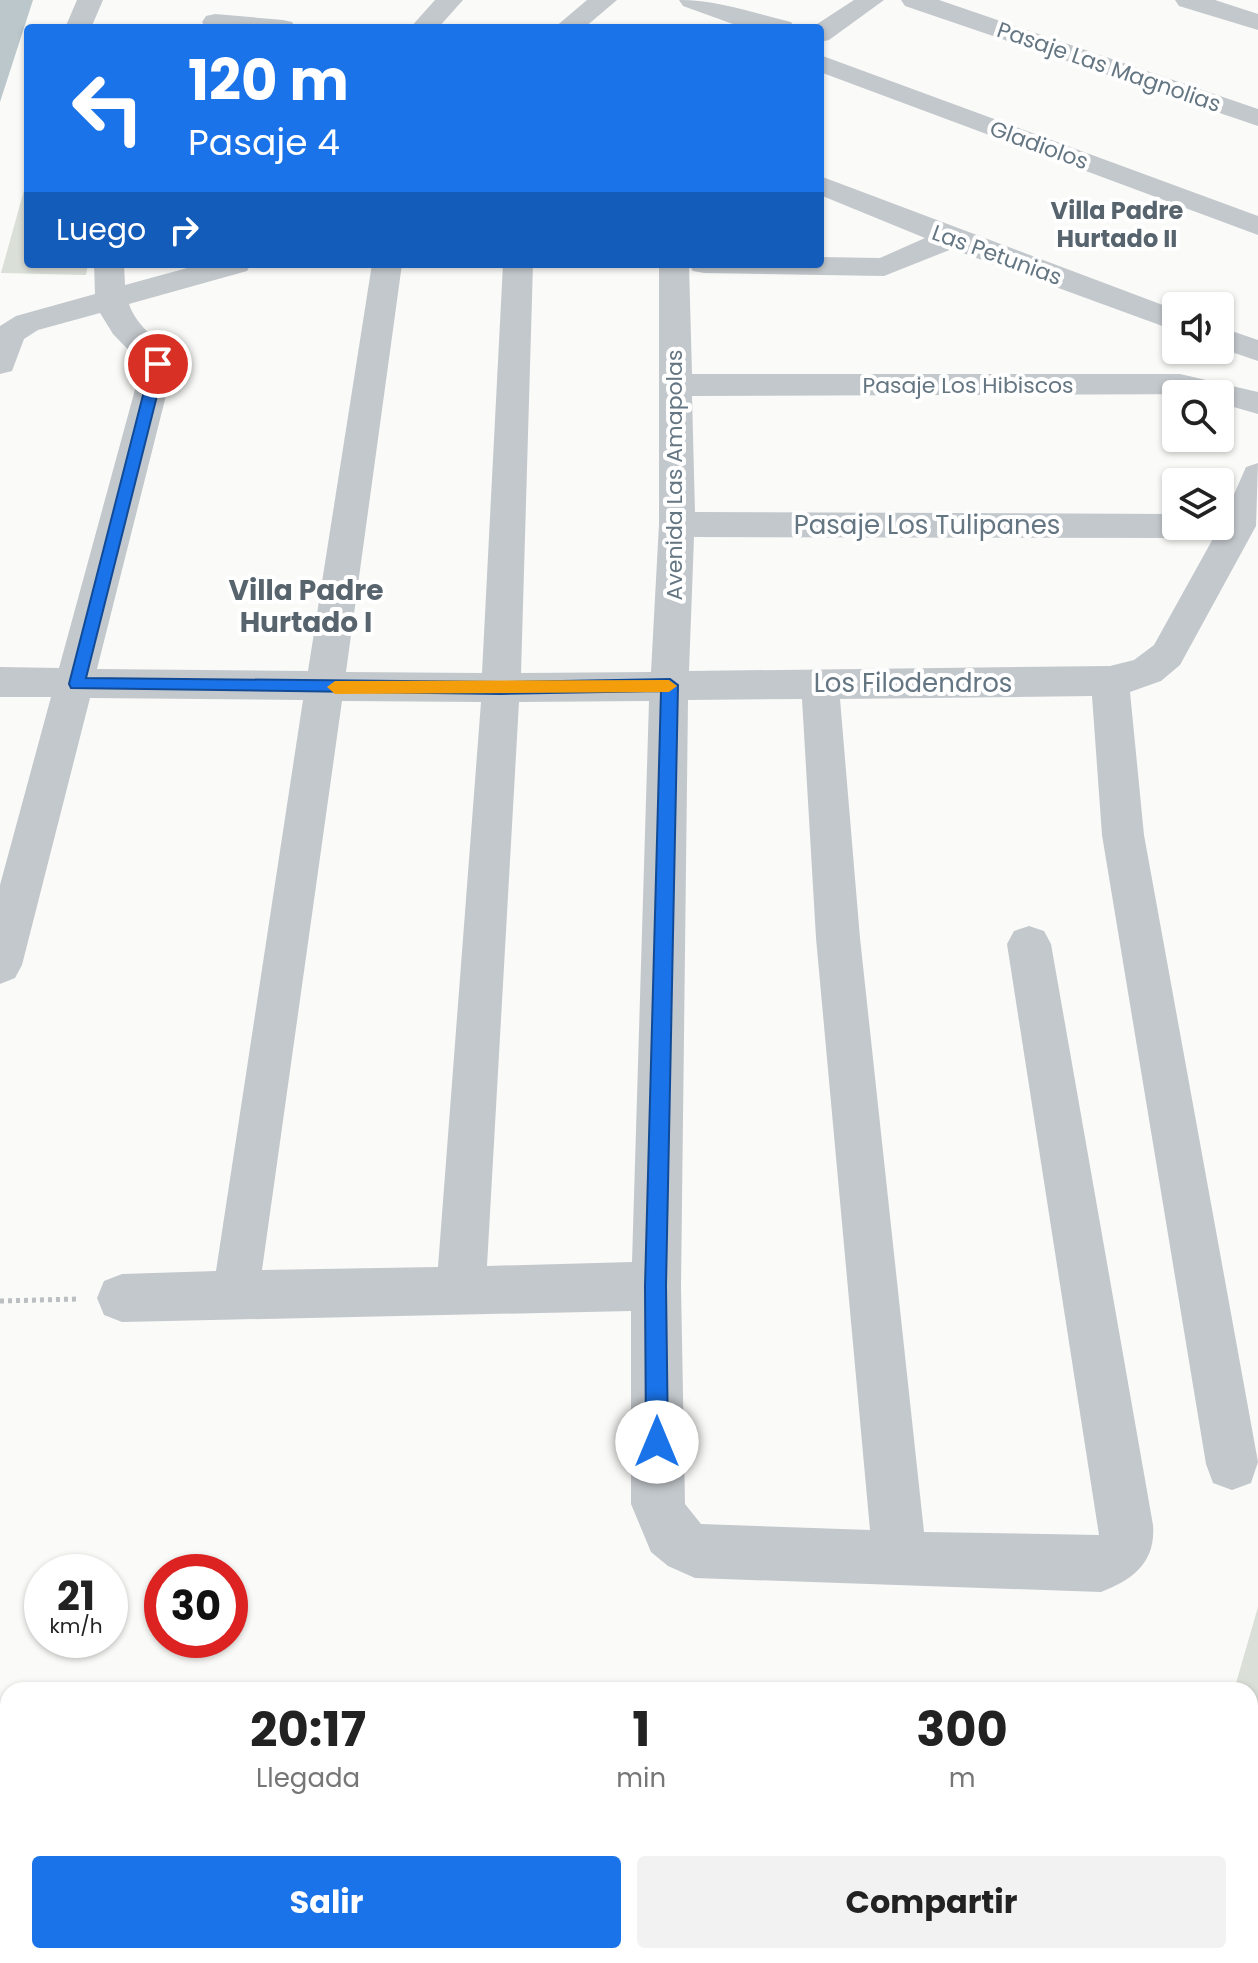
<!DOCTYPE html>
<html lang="es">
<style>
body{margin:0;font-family:Poppins,sans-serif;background:#f2f2f2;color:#222;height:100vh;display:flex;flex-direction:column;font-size:30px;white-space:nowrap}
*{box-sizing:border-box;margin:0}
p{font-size:26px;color:#767676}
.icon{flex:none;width:44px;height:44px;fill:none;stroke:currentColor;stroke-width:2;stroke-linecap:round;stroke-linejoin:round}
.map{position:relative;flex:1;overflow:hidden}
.sheet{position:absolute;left:0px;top:1682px;width:1258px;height:282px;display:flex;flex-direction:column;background:#fff;border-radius:24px 24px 0 0;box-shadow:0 2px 6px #0004}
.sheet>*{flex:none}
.banner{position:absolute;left:24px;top:24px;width:800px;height:244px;border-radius:8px;box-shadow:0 2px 6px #0004;background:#1a73e8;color:#fff;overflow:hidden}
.tools{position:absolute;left:1162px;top:292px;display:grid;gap:16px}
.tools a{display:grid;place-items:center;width:72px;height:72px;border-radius:8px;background:#fff;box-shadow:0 2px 6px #0004;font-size:40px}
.speed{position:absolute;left:24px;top:1554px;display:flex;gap:16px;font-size:40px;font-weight:700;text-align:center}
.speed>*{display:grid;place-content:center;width:104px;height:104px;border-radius:50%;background:#fff;box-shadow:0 2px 6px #0004;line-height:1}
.speed small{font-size:20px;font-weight:400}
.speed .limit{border:12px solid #d22;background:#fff;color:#111}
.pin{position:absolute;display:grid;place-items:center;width:68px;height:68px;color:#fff;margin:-34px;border:4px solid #fff;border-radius:50%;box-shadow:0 2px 8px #0007}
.me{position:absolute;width:88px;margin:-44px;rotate:0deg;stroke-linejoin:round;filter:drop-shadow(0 0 6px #0008)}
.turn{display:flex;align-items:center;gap:28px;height:168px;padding:0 32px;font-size:36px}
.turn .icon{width:104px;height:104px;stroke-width:2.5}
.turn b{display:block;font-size:56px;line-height:68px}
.then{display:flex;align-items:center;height:76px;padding:0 32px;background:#0003;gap:16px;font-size:30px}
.eta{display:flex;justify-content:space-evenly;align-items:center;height:136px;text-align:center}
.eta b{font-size:48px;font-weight:700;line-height:56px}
.button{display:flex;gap:16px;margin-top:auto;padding:16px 32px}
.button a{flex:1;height:92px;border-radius:8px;background:#1a73e8;color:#fff;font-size:32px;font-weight:700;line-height:92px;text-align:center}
.button a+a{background:#f2f2f2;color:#222}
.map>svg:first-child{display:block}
.green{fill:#dadfd7}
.water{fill:#bbc7cb}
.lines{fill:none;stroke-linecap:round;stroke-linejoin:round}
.path{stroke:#bbbfc2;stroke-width:5;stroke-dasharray:4 4;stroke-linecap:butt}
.minor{fill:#c3c8cc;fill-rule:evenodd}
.route{fill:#1a73e8;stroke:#114b97;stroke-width:2}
.slow{fill:#f59e0b}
.labels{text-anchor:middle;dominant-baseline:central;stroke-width:8;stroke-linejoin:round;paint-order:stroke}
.far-street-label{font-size:22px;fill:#657683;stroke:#fff}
.far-neighbourhood-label{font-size:24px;font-weight:bold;fill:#57646e;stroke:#fff}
.street-label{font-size:26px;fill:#657683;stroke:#fff}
.neighbourhood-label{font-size:28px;font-weight:bold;fill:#57646e;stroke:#fff}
</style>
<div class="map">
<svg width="1258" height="1963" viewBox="0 0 1258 1963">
<rect width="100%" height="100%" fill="#fafaf8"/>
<!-- green -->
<g class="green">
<path d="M28,176V264H88L86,275L1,273Z"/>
<path d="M1258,1607V1963H0V1953L8,1951V1956H1250V1690H1234Z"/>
</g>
<!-- water -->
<path class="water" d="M0,0H33L0,102Z"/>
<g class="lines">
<!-- path -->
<path class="path" d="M0,1301L77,1299"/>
<!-- minor -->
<g class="minor">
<path d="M77,0H103L91,28H65Z"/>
<path d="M435,0H463L438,28H410Z"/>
<path d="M587,0H617L584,28H554Z"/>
<path d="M679,0C719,0 752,13 791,22L795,28H744L683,6Z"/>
<path d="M854,0H884L829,40L820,42V28H811Z"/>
<path d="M901,0H939L1258,109V126L905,6Z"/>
<path d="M1175,0H1215L1258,14V30L1179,6Z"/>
<path d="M215,14L283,20L292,22L296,28H206L202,22L206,16Z"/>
<path d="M820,55L1258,216V235L820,72Z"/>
<path d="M820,176L1176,310V331L952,249L884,276L704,273L693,271L689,265L692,374H1180L1258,392V414L1220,403V394L692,396L695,512L1176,514V526H1194L1189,535L1176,538L694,537L689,671L1110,666L1134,660L1154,645L1220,526L1246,467L1258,463L1256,526L1180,665L1161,681L1130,692L1144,835L1258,1462L1251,1483L1232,1490L1213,1483L1206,1464L1102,835L1092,696L840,699L860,938L924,1532L1099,1535L1007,944L1014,931L1029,926L1044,931L1051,944L1153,1525C1156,1563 1132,1580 1101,1592L695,1578L668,1566L651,1552L631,1504V1311L122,1322L104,1315L97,1298L104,1281L122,1274L216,1271L303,700L90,698L22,965L15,978L0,984V885L51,697H0V667L59,668L142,364L113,334L100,313L38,330L24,339L12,371L0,374V326L16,316L95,294L94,264H124L125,285L202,264H251L247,271L129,304C137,329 163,341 174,364L97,669L308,671L372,264H402L346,672L482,673L503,264H533L521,673L651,672L659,524V264H820V257L880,258L925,238L820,195ZM802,699L816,938L870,1530L701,1524L685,1504L681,1286L688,700ZM342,701L481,702L438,1267L262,1270ZM649,701L632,1262L487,1266L519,702Z"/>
<path d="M1220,327L1258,340V361L1220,348Z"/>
</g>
</g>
<!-- route -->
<path class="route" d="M158,360L165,364L86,678L501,682L670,679L678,685L666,1286L668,1442L665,1449L657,1452L650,1449L646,1442L645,1286L661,691L501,694L71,688L69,684L151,364Z"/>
<!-- slow -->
<path class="slow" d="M669,680L677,686L669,692L335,694L327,687L335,681Z"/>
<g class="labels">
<!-- far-street labels -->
<g class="far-street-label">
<text transform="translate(1109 67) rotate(19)">Pasaje Las Magnolias</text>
<text transform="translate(1039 145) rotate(20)">Gladiolos</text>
<text transform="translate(997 255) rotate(20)">Las Petunias</text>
<text x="968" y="385">Pasaje Los Hibiscos</text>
<text transform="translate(674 475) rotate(-90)">Avenida Las Amapolas</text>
</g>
<!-- far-neighbourhood labels -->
<g class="far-neighbourhood-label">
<text x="1117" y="210">Villa Padre<tspan x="1117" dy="28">Hurtado II</tspan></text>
</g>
<!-- street labels -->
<g class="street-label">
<text x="927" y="525">Pasaje Los Tulipanes</text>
<text x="913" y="683">Los Filodendros</text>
</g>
<!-- neighbourhood labels -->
<g class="neighbourhood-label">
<text x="306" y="590">Villa Padre<tspan x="306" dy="32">Hurtado I</tspan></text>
</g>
</g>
</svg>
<div class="tools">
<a><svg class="icon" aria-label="sound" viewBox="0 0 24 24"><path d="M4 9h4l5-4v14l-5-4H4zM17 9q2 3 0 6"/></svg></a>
<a><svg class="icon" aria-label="search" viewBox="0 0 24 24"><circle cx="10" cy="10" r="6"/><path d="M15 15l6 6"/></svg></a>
<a><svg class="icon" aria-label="layers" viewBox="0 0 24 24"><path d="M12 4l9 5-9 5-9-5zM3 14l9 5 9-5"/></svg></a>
</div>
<div class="speed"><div>21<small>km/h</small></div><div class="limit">30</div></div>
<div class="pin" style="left:158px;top:364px;background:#d93025"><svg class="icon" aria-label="arrive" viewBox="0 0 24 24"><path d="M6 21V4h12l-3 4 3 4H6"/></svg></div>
<svg class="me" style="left:657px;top:1442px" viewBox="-20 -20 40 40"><circle r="19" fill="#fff"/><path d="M0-13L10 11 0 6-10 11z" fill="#1a73e8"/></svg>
<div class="banner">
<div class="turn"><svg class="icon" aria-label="left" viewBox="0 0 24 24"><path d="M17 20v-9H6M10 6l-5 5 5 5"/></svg><div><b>120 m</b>Pasaje 4</div></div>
<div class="then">Luego<svg class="icon" aria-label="right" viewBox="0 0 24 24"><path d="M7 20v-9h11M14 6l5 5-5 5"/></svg></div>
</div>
<section class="sheet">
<div class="eta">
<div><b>20:17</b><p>Llegada</p></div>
<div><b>1</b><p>min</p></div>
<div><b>300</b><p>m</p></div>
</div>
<div class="button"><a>Salir</a><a>Compartir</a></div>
</section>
</div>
